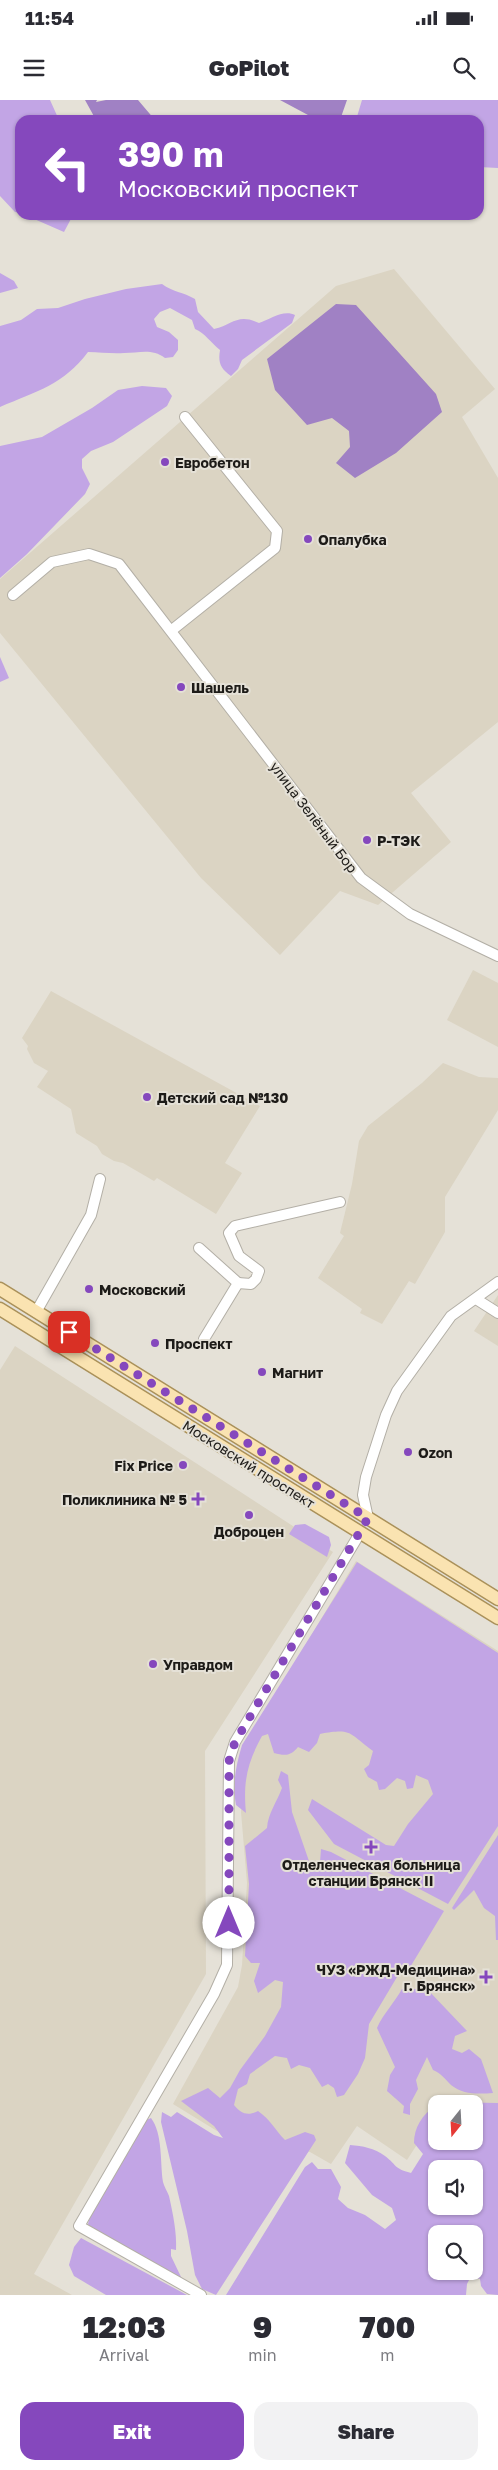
<!DOCTYPE html>
<meta charset="utf-8">
<style>
body{margin:0;font-family:"Golos Text",sans-serif;background:#f2f2f3;color:#2b2b33;height:100vh;display:flex;flex-direction:column;font-size:19px;white-space:nowrap}
*{box-sizing:border-box;margin:0}
p{font-size:16px;color:#7c7c81}
.icon{flex:none;width:28px;height:28px;fill:none;stroke:currentColor;stroke-width:2;stroke-linecap:round;stroke-linejoin:round}
.map{position:relative;height:2195px;overflow:hidden}
.sheet{display:flex;flex-direction:column;background:#fff;flex:1}
.sheet>*{flex:none}
.hud{position:absolute;left:15px;top:15px;width:469px;height:105px;border-radius:15px;box-shadow:0 1px 4px #0004;background:#8548bd;color:#fff;overflow:hidden}
.needle{width:32px;rotate:198deg}
.controls{position:absolute;left:428px;top:1995px;display:grid;gap:10px}
.controls a{display:grid;place-items:center;width:55px;height:55px;border-radius:10px;background:#fff;box-shadow:0 1px 4px #0004;font-size:25px}
.pin{position:absolute;display:grid;place-items:center;width:42px;height:42px;color:#fff;margin:-21px;border-radius:10px;box-shadow:0 2px 8px #0006}
.me{position:absolute;width:55px;margin:-28px;rotate:0deg;stroke-linejoin:round;filter:drop-shadow(0 0 4px #0008)}
.turn{display:flex;align-items:center;gap:18px;height:105px;padding:0 20px;font-size:22px}
.turn .icon{width:65px;height:65px;stroke-width:2.5}
.turn b{display:block;font-size:35px;line-height:42px}
.eta{display:flex;justify-content:space-evenly;align-items:center;height:85px;text-align:center}
.eta b{font-size:30px;font-weight:800;line-height:35px}
.button{display:flex;gap:10px;margin-top:auto;padding:10px 20px}
.button a{flex:1;height:58px;border-radius:15px;background:#8548bd;color:#fff;font-size:20px;font-weight:800;line-height:58px;text-align:center}
.button a+a{background:#f2f2f3;color:#2b2b33}
.status{display:flex;justify-content:space-between;align-items:center;height:35px;padding:0 25px;background:#fff;direction:ltr}
.status svg{height:14px;fill:currentColor}
header{display:flex;justify-content:space-between;align-items:center;height:65px;padding:0 20px;background:#fff;font-size:22px;font-weight:800}
.map>svg:first-child{display:block}
.built{fill:#dbd4c3}
.green{fill:#c2a5e5;fill-rule:evenodd}
.water{fill:#a081c4}
.lines{fill:none;stroke-linecap:round;stroke-linejoin:round}
.minor-casing{stroke:#b3afa6;stroke-width:12}
.major-casing{stroke:#aa915a;stroke-width:15}
.minor{stroke:#fff;stroke-width:10}
.major{stroke:#fae3b1;stroke-width:12}
.route{stroke:#8548bd;stroke-width:9;stroke-dasharray:0 16.2}
.poi-dot{fill:#8548bd;stroke:#e5e1d7;stroke-width:2}
.labels{text-anchor:middle;dominant-baseline:central;stroke-width:4;stroke-linejoin:round;paint-order:stroke}
.poi-label{font-size:14px;font-weight:bold;fill:#1d1b18;stroke:#e5e1d7;text-anchor:start}
.street-label{font-size:14px;fill:#1d1b18;stroke:#e5e1d7}
</style>
<div class="status"><b>11:54</b><svg viewBox="0 0 49 12"><path d="M0 12V9h3v3zM5 12V6h3v6zM10 12V3h3v9zM15 12V0h3v12zM26 1h20v11H26zM47 4h2v5h-2z"/></svg></div>
<header><svg class="icon" aria-label="menu" viewBox="0 0 24 24"><path d="M4 6h16M4 12h16M4 18h16"/></svg>GoPilot<svg class="icon" aria-label="search" viewBox="0 0 24 24"><circle cx="10" cy="10" r="6"/><path d="M15 15l6 6"/></svg></header>
<div class="map">
<svg width="498" height="2195" viewBox="0 0 498 2195">
<rect width="100%" height="100%" fill="#e5e1d7"/>
<!-- built -->
<g class="built">
<path d="M394,169L495,289L462,317L498,378V622L411,693L451,742L378,805L340,791L280,855L201,778L0,533V479L336,186Z"/>
<path d="M473,870L498,883V947L447,920Z"/>
<path d="M51,891L260,1006L225,1063L242,1073L216,1114L157,1078L154,1081L123,1063L114,1061L102,1054L97,1046L76,1033L71,1009L37,987L48,971L34,963L27,949L28,946L22,938Z"/>
<path d="M443,963L479,977L498,978V1010L445,1097V1132L415,1184L409,1181L382,1224L360,1213L362,1209L318,1178L344,1136L340,1133L352,1084L359,1041L368,1026L422,983Z"/>
<path d="M498,1195V1246L474,1231Z"/>
<path d="M15,1246L333,1452L205,1651L206,1874L34,2174L72,2195H0V1270Z"/>
<path d="M356,1461L498,1551V2029L474,2004H436V2015L407,2060L357,2026L331,2064L310,2052L217,2031L173,2004L238,1887L242,1865L247,1783L241,1712L244,1659L253,1632Z"/>
</g>
<!-- green -->
<g class="green">
<path d="M0,0H50L59,20H20V113L15,112L0,96Z"/>
<path d="M362,0H498V68L479,67V20H356Z"/>
<path d="M25,115H73L64,132Z"/>
<path d="M0,173L14,181L18,188L0,193Z"/>
<path d="M162,184C173,192 183,192 195,199L198,212L214,229C233,225 237,213 259,223C270,219 284,209 295,215L292,223L242,260L238,269L231,276C220,268 218,262 220,250C211,243 205,233 195,229L192,220L170,208L160,212L154,219L157,227L169,232L178,240V250L173,257L165,258C152,248 139,253 124,253C112,254 100,252 88,252C63,285 37,291 0,307V226L21,220L37,209L58,208L85,199L126,189Z"/>
<path d="M142,286L166,288L172,296L167,306L113,342L91,351L82,359V368L90,384L85,394L27,454L0,478V346L42,337L92,308L118,290Z"/>
<path d="M0,557L9,578L0,582Z"/>
<path d="M305,1424L329,1437L331,1445L327,1457L289,1434L295,1425Z"/>
<path d="M357,1462L498,1553V1726L448,1804L334,1744L308,1710L312,1699L386,1745L394,1746L408,1724L433,1694L428,1680L416,1675L413,1688L407,1689L405,1681L397,1678L385,1689L379,1690L377,1682L368,1677L364,1669L369,1665L373,1651C348,1633 353,1628 320,1634L317,1643L309,1652L298,1647C291,1656 285,1656 274,1653L268,1634L262,1636C247,1663 243,1682 246,1713L236,1705C232,1683 236,1666 242,1645Z"/>
<path d="M281,1671L288,1675L292,1712L310,1764L320,1762L321,1749L331,1752L444,1811L409,1869L397,1877L369,1924L365,1958L358,1974L344,1995L337,1997L334,1988L328,1984L322,1987L310,1968L299,1965L291,1969L287,1958L275,1956L250,1974L247,1984L238,1989L234,2005C241,2014 248,2016 258,2011C271,2020 274,2029 285,2040L305,2032L314,2035L316,2040L216,2195L202,2189L195,2175L187,2131L161,2022L162,2012L171,2017L177,2012L214,2035L223,2038L214,2026L181,2001L208,1988L220,1998L230,1988L240,1970L265,1936L281,1907L283,1882L275,1880L258,1893L254,1881L260,1863H251L245,1856L249,1784L245,1746L267,1728C268,1713 277,1702 282,1688L278,1680Z"/>
<path d="M498,1735V1840H496L495,1816L484,1808L474,1790L454,1810L452,1808Z"/>
<path d="M402,1889H427L467,1931L455,1936L452,1949L462,1953L469,1949L481,1959L493,1993C479,1994 463,1995 451,1985C444,1978 442,1974 433,1970L427,1957L416,1980L418,1989L410,2004V2015L403,2013L404,2006L387,1991L390,1975L395,1967L377,1928C383,1914 395,1902 402,1889Z"/>
<path d="M445,2002L498,2003V2195L487,2194L481,2186L480,2179L471,2176L467,2184L466,2195H226L305,2067L312,2062L318,2069H331L341,2087L338,2099L348,2108L365,2115L385,2129L396,2120L392,2108L372,2095L345,2063L350,2045C363,2046 374,2048 385,2056C398,2066 393,2068 411,2073L423,2054L414,2043C414,2028 422,2014 436,2006V2041H474V2004H441ZM436,2069H474V2106H436ZM436,2134H474V2171H436Z"/>
<path d="M151,2018C163,2034 160,2063 163,2082C164,2086 167,2091 169,2096C173,2114 177,2133 176,2150L171,2149V2156L182,2179L95,2133L88,2124L91,2113L144,2021Z"/>
<path d="M81,2138L187,2195H106L74,2176L69,2165L74,2147Z"/>
</g>
<!-- water -->
<g class="water">
<path d="M85,0H97L96,2L106,0H138L155,20H96Z"/>
<path d="M280,0H347L340,20H311L308,15Z"/>
<path d="M336,204L356,205L436,294L442,312L396,353L355,378L336,363L350,347L349,331L332,318L307,325L275,290L267,259Z"/>
</g>
<g class="lines">
<!-- minor casing -->
<g class="minor-casing">
<g id="minor">
<path d="M13,495L52,462L89,454L119,464L361,778L410,814L498,856"/>
<path d="M172,530L275,448L277,431L185,317"/>
<path d="M199,1148L238,1183L204,1239"/>
<path d="M238,1183L251,1184L256,1179L259,1171L239,1156L229,1133L235,1126L340,1102"/>
<path d="M476,1199L498,1213"/>
<path d="M36,1212L91,1115L100,1079"/>
<path d="M368,1418L363,1395L366,1377L386,1315L397,1291L451,1216L498,1182"/>
<path d="M201,2195L79,2126L214,1894L227,1865L229,1661L235,1642L360,1433"/>
</g>
</g>
<!-- major casing -->
<g class="major-casing">
<g id="major">
<path d="M0,1189L498,1499"/>
<path d="M0,1209L498,1518"/>
</g>
</g>
<!-- minor -->
<use href="#minor" class="minor"/>
<!-- major -->
<use href="#major" class="major"/>
</g>
<g class="lines">
<!-- route -->
<path class="route" d="M69,1232L368,1418L235,1642L229,1661V1823"/>
</g>
<!-- markers -->
<g class="poi-dot">
<circle cx="165" cy="362" r="5"/>
<circle cx="308" cy="439" r="5"/>
<circle cx="181" cy="587" r="5"/>
<circle cx="367" cy="740" r="5"/>
<circle cx="147" cy="997" r="5"/>
<circle cx="89" cy="1189" r="5"/>
<circle cx="155" cy="1243" r="5"/>
<circle cx="262" cy="1272" r="5"/>
<circle cx="408" cy="1352" r="5"/>
<circle cx="183" cy="1365" r="5"/>
<path d="M195.5 1391.5h5v5h5v5h-5v5h-5v-5h-5v-5h5z"/>
<circle cx="249" cy="1415" r="5"/>
<circle cx="153" cy="1564" r="5"/>
<path d="M368.5 1739.5h5v5h5v5h-5v5h-5v-5h-5v-5h5z"/>
<path d="M483.5 1869.5h5v5h5v5h-5v5h-5v-5h-5v-5h5z"/>
</g>
<g class="labels">
<!-- poi labels -->
<g class="poi-label">
<text x="175" y="362">Евробетон</text>
<text x="318" y="439">Опалубка</text>
<text x="191" y="587">Шашель</text>
<text x="377" y="740">Р-ТЭК</text>
<text x="157" y="997">Детский сад №130</text>
<text x="99" y="1189">Московский</text>
<text x="165" y="1243">Проспект</text>
<text x="272" y="1272">Магнит</text>
<text x="418" y="1352">Ozon</text>
<text x="173" y="1365" text-anchor="end">Fix Price</text>
<text x="187" y="1399" text-anchor="end">Поликлиника № 5</text>
<text x="249" y="1431" text-anchor="middle">Доброцен</text>
<text x="163" y="1564">Управдом</text>
<text x="371" y="1764" text-anchor="middle">Отделенческая больница<tspan x="371" dy="16">станции Брянск II</tspan></text>
<text x="475" y="1869" text-anchor="end">ЧУЗ «РЖД-Медицина»<tspan x="475" dy="16">г. Брянск»</tspan></text>
</g>
<!-- street labels -->
<g class="street-label">
<text transform="translate(314 717) rotate(53)">улица Зелёный Бор</text>
<text transform="translate(249 1364) rotate(32)">Московский проспект</text>
</g>
</g>
</svg>
<div class="controls">
<a><svg class="needle" viewBox="-14 -14 28 28"><path d="M0-13l5 13h-10z" fill="#e53935"/><path d="M0 13l5-13h-10z" fill="#7c7c81"/></svg></a>
<a><svg class="icon" aria-label="sound" viewBox="0 0 24 24"><path d="M4 9h4l5-4v14l-5-4H4zM17 9q2 3 0 6"/></svg></a>
<a><svg class="icon" aria-label="search" viewBox="0 0 24 24"><circle cx="10" cy="10" r="6"/><path d="M15 15l6 6"/></svg></a>
</div>
<div class="pin" style="left:69px;top:1232px;background:#d93025"><svg class="icon" aria-label="arrive" viewBox="0 0 24 24"><path d="M6 21V4h12l-3 4 3 4H6"/></svg></div>
<svg class="me" style="left:229px;top:1823px" viewBox="-20 -20 40 40"><circle r="19" fill="#fff"/><path d="M0-13L10 11 0 6-10 11z" fill="#8548bd"/></svg>
<div class="hud">
<div class="turn"><svg class="icon" aria-label="left" viewBox="0 0 24 24"><path d="M17 20v-9H6M10 6l-5 5 5 5"/></svg><div><b>390 m</b>Московский проспект</div></div>
</div>
</div>
<section class="sheet">
<div class="eta">
<div><b>12:03</b><p>Arrival</p></div>
<div><b>9</b><p>min</p></div>
<div><b>700</b><p>m</p></div>
</div>
<div class="button"><a>Exit</a><a>Share</a></div>
</section>
